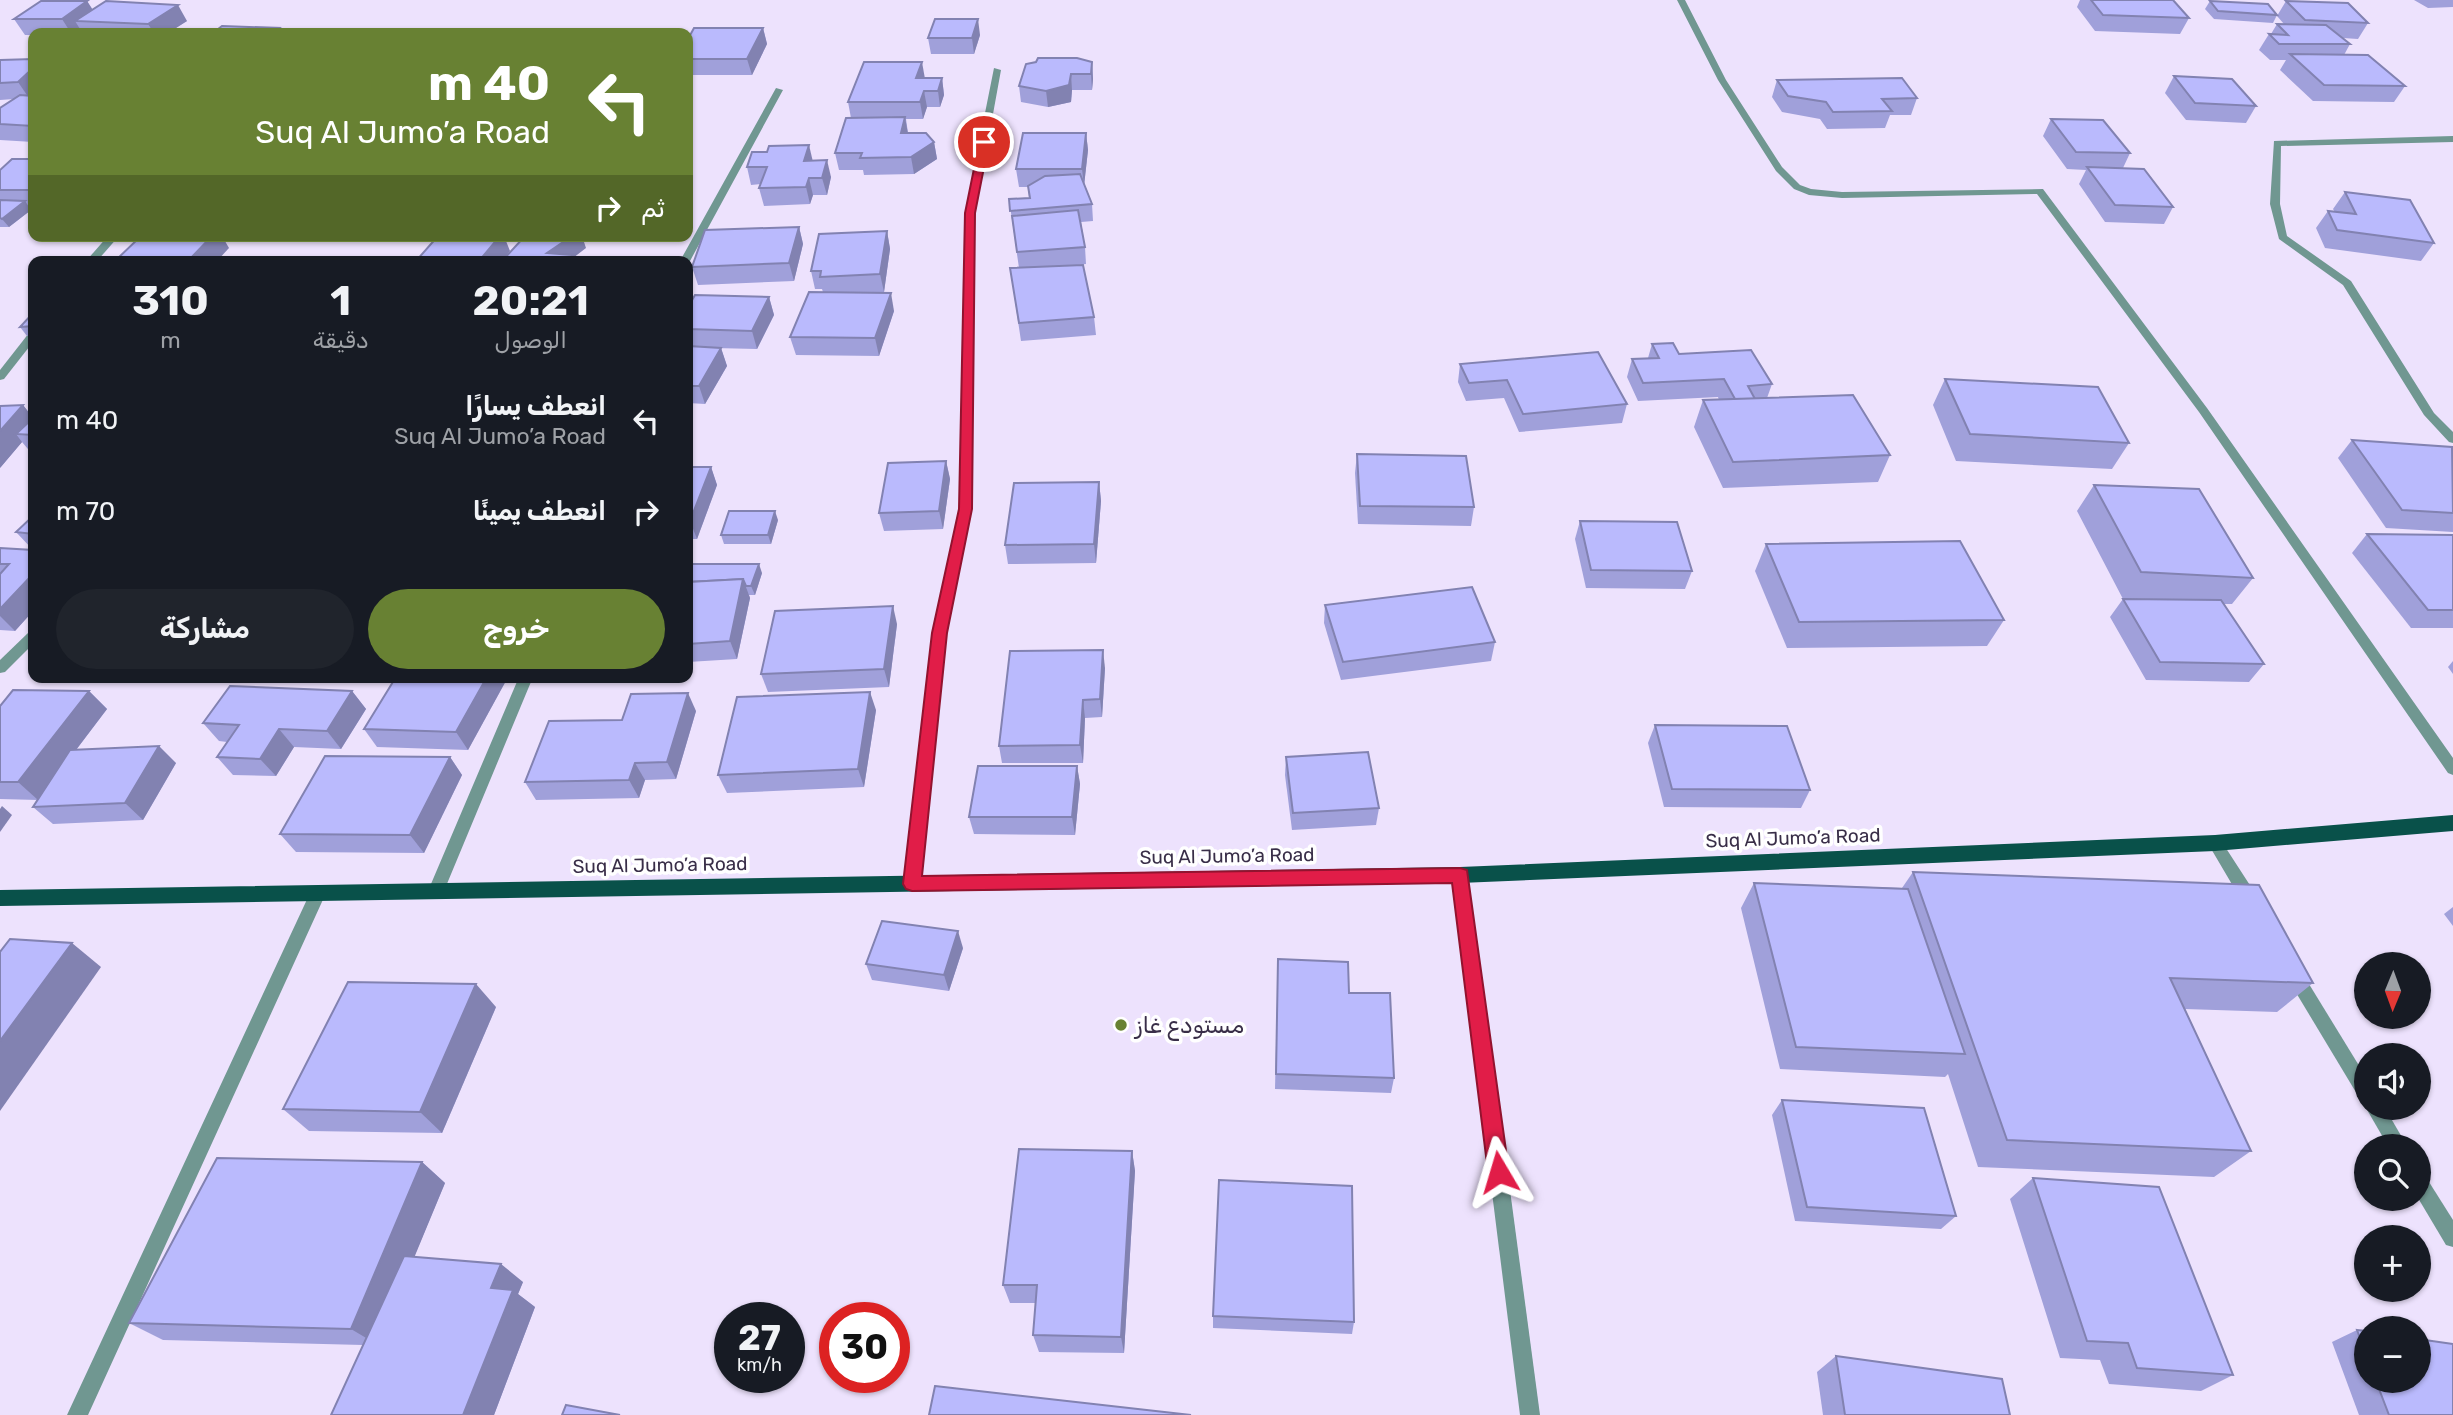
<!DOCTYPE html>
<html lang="ar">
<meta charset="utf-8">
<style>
body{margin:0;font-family:Rubik,"Noto Naskh Arabic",sans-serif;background:#20242c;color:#f1f3f6;direction:rtl;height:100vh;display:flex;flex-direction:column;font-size:26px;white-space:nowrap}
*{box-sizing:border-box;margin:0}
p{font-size:23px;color:#9ea1a6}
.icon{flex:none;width:38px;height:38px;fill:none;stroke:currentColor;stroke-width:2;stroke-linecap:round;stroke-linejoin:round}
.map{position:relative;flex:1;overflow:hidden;direction:ltr}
.side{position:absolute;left:28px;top:256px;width:665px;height:427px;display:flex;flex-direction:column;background:#171b24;border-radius:14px;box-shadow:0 2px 5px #0004;direction:rtl}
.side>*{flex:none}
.top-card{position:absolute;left:28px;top:28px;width:665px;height:214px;border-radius:14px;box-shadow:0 2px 5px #0004;direction:rtl;background:#688133;color:#fff;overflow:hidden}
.needle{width:46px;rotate:181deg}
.controls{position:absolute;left:2354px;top:952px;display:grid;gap:14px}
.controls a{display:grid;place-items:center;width:77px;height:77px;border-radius:50%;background:#171b24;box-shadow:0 2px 5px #0004;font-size:35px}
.speed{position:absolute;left:714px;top:1302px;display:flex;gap:14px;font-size:35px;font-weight:700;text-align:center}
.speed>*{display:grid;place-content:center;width:91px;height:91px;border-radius:50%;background:#171b24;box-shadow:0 2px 5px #0004;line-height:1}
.speed small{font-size:18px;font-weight:400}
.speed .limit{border:10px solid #d22;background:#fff;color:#111}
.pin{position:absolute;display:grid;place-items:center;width:60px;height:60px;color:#fff;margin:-30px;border:4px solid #fff;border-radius:50%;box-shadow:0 2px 7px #0007}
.me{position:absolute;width:77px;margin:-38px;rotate:353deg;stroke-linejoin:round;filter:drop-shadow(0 0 5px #0008)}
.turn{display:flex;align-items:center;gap:24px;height:147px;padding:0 28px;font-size:32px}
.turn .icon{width:91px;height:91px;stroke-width:2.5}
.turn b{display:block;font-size:49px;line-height:60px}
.then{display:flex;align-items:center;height:66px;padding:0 28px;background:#0003;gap:14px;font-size:26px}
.eta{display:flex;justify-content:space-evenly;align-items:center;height:119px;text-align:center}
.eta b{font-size:42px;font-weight:700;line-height:49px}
.action{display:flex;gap:14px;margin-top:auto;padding:14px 28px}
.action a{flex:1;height:80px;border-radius:42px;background:#688133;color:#fff;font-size:28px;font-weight:700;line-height:80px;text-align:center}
.action a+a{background:#20242c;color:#f1f3f6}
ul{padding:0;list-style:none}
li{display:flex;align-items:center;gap:21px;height:91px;padding:0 28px}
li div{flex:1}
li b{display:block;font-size:26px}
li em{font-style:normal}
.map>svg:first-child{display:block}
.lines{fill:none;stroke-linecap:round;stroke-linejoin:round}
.street{fill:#709791;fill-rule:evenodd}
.primary{fill:#09514a;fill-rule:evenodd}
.wall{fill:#a0a0da}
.shaded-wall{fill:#8282b1}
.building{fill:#babafd;stroke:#8282b1;stroke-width:2}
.route{fill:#e11d48;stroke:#92132f;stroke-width:2}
.poi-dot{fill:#688133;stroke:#fff;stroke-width:2.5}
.labels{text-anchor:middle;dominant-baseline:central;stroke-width:7;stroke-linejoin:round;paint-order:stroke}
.street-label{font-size:19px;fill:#392e48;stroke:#fff}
.near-poi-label{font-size:23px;fill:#392e48;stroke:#fff;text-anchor:start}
</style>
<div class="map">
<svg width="2453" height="1415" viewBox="0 0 2453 1415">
<rect width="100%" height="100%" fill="#ede2fd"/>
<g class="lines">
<!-- street -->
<g class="street">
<path d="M1677,0H1685L1726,80L1782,167L1800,185L1811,189L1842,192L2043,189L2207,408L2453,758V775L2448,773L2199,412L2037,194L1842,198L1809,195L1794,189L1776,171L1718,80Z"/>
<path d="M994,68L1001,70L975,213L971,508L947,633L920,884L918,889L912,891L906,889L904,884L933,633L959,508L965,213Z"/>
<path d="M776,88L783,90L690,261L688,263V261H680Z"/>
<path d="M2453,136V142L2281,146L2280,204L2287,236L2351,281L2434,413L2453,432V443L2449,442L2424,415L2343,285L2279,239L2270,204L2274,141Z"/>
<path d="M108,236H119L97,261H86Z"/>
<path d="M33,332V342L4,379L0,380V370L29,333Z"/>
<path d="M33,631V644L5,672L0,673V660L28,633Z"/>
<path d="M519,677H533L444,891L442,896L436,898L430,896L428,891Z"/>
<path d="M2215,837L2220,839L2255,893L2257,898L2255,903L2249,905L2243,903L2210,847L2207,843L2210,839Z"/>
<path d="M1460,869L1465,870L1468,875L1540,1415H1520L1452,875L1455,870Z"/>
<path d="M318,886L324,888L326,893L88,1415H67L310,893L312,888Z"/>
<path d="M2295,969L2301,971L2366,1077V1101L2360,1099L2289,981L2287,976L2289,971Z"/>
<path d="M2366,1108H2385L2407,1146H2388Z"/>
<path d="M2418,1171L2424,1174L2453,1220V1247L2446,1245L2418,1198Z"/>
</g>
<!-- primary -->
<path class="primary" d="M2453,815V831L2215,851L1460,883L0,906V890L1460,867L2215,835Z"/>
</g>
<!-- wall -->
<g class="wall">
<path d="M2080,0H2173L2189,18L2180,34L2095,31L2077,7Z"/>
<path d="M2414,0H2453V7L2428,8Z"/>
<path d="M87,1L93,10L187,21L168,33H83L80,29L75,33H33V35H25L14,19Z"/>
<path d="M2210,1L2277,15L2273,23L2214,19L2205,9Z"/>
<path d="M2286,1L2368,23L2358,39L2343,38L2350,44L2344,55L2405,86L2394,102L2313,101L2280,70L2286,60H2270L2259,50L2269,34H2271L2277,24H2284L2277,16Z"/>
<path d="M763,28L767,44L752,75H688V39Z"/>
<path d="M980,35L974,54H931L928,38Z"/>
<path d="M33,59V95L32,96H33V142L0,140V108L14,99L0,100V60Z"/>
<path d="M1092,62L1093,79L1092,90H1072L1071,102L1048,107L1021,102L1019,86Z"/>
<path d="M2174,76L2256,106L2246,123L2186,120L2165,93Z"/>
<path d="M925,78H942L944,95L940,107H927L923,119H906L908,133L934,142L937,159L914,174L864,175L863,170H839L835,153L851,118L848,102Z"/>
<path d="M1777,80L1917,98L1911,115H1890L1885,128L1827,129L1820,119L1782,112L1772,97Z"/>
<path d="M2051,119L2130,153L2123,168L2173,207L2164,224L2105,222L2079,184L2086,170L2067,169L2043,136Z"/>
<path d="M1086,133L1088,150L1084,185L1092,204L1093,221L1081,222L1085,247L1086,264L1077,265L1094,317L1096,335L1021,341L1010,268H1019L1009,199L1029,198L1028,187H1019L1016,169Z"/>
<path d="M33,159V208H30L31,210L9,227H0V170Z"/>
<path d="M813,160L831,177L827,195H813L810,204L764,206L759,188L761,184L751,185L747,167Z"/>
<path d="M2345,192L2434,243L2421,261L2325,248L2316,228L2328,211L2335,212L2333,209Z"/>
<path d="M799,227L803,244L794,281L698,285L692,267Z"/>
<path d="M887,231L890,249L884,292L866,293L894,311L879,356L796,355L790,337L823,292L822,289H815L811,271Z"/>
<path d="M769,297L774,315L757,349L714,348H721L727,366L705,404L688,403V307Z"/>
<path d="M33,313V336H27L20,327Z"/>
<path d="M1652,344L1772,384L1767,398L1890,455L1878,482L1723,488L1694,427L1703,400H1719L1718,397L1638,401L1627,377L1632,359L1648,358Z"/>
<path d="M1460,364L1627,404L1622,423L1519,432L1504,398L1466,401L1458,382Z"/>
<path d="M1945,379L2129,443L2112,469L1956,461L1933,405Z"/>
<path d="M23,405L33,418V455L22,442L0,468Z"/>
<path d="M2352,440L2453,447V532L2386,528L2338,458Z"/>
<path d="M1357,454L1474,507L1471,526L1358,524L1355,473Z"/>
<path d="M946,461L950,479L943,529L884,531L879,513Z"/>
<path d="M688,467H711L717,485L697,539H688Z"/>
<path d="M1099,482L1101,501L1096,563L1008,564L1005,545Z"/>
<path d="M2094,485L2253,578L2232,604H2224L2264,664L2249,682L2146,680L2110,617L2123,599L2077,511Z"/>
<path d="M33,516V611L15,631L0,630V548L33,550L16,532Z"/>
<path d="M778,520L771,544H724L721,535Z"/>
<path d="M1580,521L1692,571L1685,589L1586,588L1575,539Z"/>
<path d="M2367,534L2453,535V628H2411L2352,553Z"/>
<path d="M1766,544L2004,620L1987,646L1787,648L1755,571Z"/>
<path d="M688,572L762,573L755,595H749L750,598L737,659L688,662Z"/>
<path d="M1325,605L1495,642L1491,661L1341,680L1324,623Z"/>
<path d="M897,624L889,687L768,692L761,674Z"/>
<path d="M2453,661V674L2448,667Z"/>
<path d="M1105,668L1102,717L1085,718L1083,763H1002L999,746Z"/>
<path d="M508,677L468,750L377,747L364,729Z"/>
<path d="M89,691L107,709L76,750L176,763L143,820L53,824L33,807L38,800L0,799V706Z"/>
<path d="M352,691L366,709L341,749L294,747L276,776L233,775L217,757L227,742L219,741L203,723Z"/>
<path d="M876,710L864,787L727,793L718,775Z"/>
<path d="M696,711L676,779L645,780L639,798L536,800L525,782L622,720Z"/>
<path d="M1655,725L1810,790L1801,808L1664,807L1648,743Z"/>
<path d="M450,757L462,775L424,853L296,852L280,834Z"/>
<path d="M1286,757L1379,808L1376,825L1292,830L1285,775Z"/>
<path d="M1077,766L1080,784L1075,835L974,834L969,817Z"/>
<path d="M1913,872L2313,983L2277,1012L2185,1009L2251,1151L2214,1177L1978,1167L1948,1074L1945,1077L1780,1069L1741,908L1754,883L1902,888Z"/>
<path d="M2453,907V926L2444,914Z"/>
<path d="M963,948L949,991L872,980L866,964Z"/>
<path d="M1278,959L1349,993L1394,1078L1391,1093L1275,1089Z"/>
<path d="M496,1007L442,1133L309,1131L283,1109Z"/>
<path d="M1782,1100L1956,1216L1941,1229L1795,1221L1772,1115Z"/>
<path d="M1132,1151L1135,1171L1124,1353L1039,1352L1033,1335L1036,1303H1010L1003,1285Z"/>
<path d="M422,1162L445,1183L414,1257L523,1282L518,1294L535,1307L494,1415H331L363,1345L163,1340L129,1323Z"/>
<path d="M2033,1178L2233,1375L2201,1391L2109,1384L2100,1360L2060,1358L2010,1199Z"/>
<path d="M1213,1316L1354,1322L1352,1334L1213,1328Z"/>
<path d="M2357,1330L2366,1331V1381H2418L2453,1415H2359L2332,1342Z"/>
<path d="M1836,1356L2010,1415H1823L1817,1372Z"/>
</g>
<!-- shaded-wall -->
<g class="shaded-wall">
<path d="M87,1L97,17L75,21L80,29L75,33H71L62,19Z"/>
<path d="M178,5L187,21L168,33H154L148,24Z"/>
<path d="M978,19L980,35L974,54L972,38Z"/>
<path d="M279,28L282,33H272Z"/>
<path d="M763,28L767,44L752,75L747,59Z"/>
<path d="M922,62L925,79L916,78Z"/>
<path d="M1092,62L1093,79L1092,90L1091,74Z"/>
<path d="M33,68V95L29,98L18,82Z"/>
<path d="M1071,74L1072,90L1071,102L1048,107L1046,91Z"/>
<path d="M942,78L944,95L940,107L938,91Z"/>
<path d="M924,91L927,107L923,119L920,102Z"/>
<path d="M905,117L908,134L901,133Z"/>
<path d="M1086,133L1088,150L1084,186L1082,169Z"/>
<path d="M934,142L937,159L914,174L911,157Z"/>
<path d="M809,145L813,162L804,161Z"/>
<path d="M827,160L831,177L827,195L822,178Z"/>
<path d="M809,178L813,195L810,204L806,187Z"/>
<path d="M25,201L31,210L9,227L2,219Z"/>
<path d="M799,227L803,244L794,281L789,263Z"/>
<path d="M887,231L890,249L884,292L880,274Z"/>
<path d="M212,236H222L229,248L217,261H188Z"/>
<path d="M500,236H504L510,251L502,261H479Z"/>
<path d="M572,236H582L586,248L573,258L575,261H550L547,253Z"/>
<path d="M891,293L894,311L879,356L875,338Z"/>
<path d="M769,297L774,315L757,349L752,331Z"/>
<path d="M721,348L727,366L705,404L699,386Z"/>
<path d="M23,405L33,418L16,434L22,442L0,468V431Z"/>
<path d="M946,461L950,479L943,529L939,511Z"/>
<path d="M711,467L717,485L697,539L690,521Z"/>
<path d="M1099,482L1101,501L1096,563L1094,544Z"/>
<path d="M775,511L778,520L771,544L768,535Z"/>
<path d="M759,564L762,573L755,595L751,586Z"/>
<path d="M33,574V611L15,631L0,616V609Z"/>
<path d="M743,579L750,598L737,659L730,641Z"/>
<path d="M893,606L897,624L889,687L884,669Z"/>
<path d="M1103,650L1105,668L1102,717L1100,699Z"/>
<path d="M487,677H508L468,750L456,732Z"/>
<path d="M89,691L107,709L38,800L18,782Z"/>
<path d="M352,691L366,709L341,749L327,731Z"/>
<path d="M870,692L876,710L864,787L858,769Z"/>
<path d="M688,693L696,711L676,779L667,762Z"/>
<path d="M1083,700L1085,718L1083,763L1080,745Z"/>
<path d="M279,729L294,747L276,776L260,759Z"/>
<path d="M159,746L176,763L143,820L125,803Z"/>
<path d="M450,757L462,775L424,853L410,835Z"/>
<path d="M635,763L645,780L639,798L629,780Z"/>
<path d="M1077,766L1080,784L1075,835L1072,817Z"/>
<path d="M2,806L12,815L0,832V809Z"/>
<path d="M958,931L963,948L949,991L944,975Z"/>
<path d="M72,943L101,967L0,1111V1041Z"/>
<path d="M476,984L496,1007L442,1133L420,1112Z"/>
<path d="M1132,1151L1135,1171L1124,1353L1121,1337Z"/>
<path d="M422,1162L445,1183L378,1345L351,1329Z"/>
<path d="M501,1264L523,1282L518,1294L535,1307L494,1415H463L491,1288Z"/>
</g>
<!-- building -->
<g class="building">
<path d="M2091,0H2173L2189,18L2103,15Z"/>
<path d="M41,1H87L62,19H14Z"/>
<path d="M106,1L178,5L148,24L75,21Z"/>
<path d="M2210,1L2268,4L2277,15L2218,11Z"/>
<path d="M2286,1L2348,3L2368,23L2305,20Z"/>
<path d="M935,19H978L972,38H928Z"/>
<path d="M2277,24L2326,25L2350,44H2279L2269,34L2288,35Z"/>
<path d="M222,26L279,28L272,33H213Z"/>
<path d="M694,28H763L747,59H688V39Z"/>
<path d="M2290,54L2368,55L2405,86L2324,85Z"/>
<path d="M1038,58H1077L1092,62L1091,74H1071L1069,85L1046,91L1019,86L1026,64L1036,62Z"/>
<path d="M33,59V68L18,82L0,83V60Z"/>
<path d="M864,62H922L916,78H942L938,91H924L920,102H848Z"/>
<path d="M2174,76L2232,79L2256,106L2195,103Z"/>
<path d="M1902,78L1917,98L1882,99L1892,111L1833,112L1826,102L1788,96L1777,80Z"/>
<path d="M20,95L33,96V126L0,124V108Z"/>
<path d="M905,117L901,133H926L934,142L911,157L860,158L862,153H835L846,118Z"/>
<path d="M2051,119L2103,120L2130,153L2076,152Z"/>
<path d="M1023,133H1086L1082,169H1016Z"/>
<path d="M809,145L804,161L827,160L822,178H809L806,187L759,188L767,167H747L752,152H767L769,146Z"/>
<path d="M12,159H33V190H0V170Z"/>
<path d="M2087,167L2144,169L2173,207L2115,205Z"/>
<path d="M1080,174L1092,204L1010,211L1009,199L1030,198L1028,186L1045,176Z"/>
<path d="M2345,192L2410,200L2434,243L2337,230L2328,211L2356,214Z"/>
<path d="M0,200L25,201L2,219L0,218Z"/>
<path d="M1078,210L1085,247L1017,252L1012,216Z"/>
<path d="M799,227L789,263L692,267L705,230Z"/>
<path d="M887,231L880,274L820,277L821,271H811L819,234Z"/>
<path d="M141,236H212L188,261H115Z"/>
<path d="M438,236H500L479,261H416Z"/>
<path d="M525,236H572L547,253L572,255L568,261H502Z"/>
<path d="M1083,265L1094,317L1019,323L1010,268Z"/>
<path d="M809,292L891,293L875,338L790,337Z"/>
<path d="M695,295L769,297L752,331L688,329V307Z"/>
<path d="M33,313V326L20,327Z"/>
<path d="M1673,343L1679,354L1751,350L1772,384L1748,386L1755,399H1735L1724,379L1643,383L1632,359L1659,358L1652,344Z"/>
<path d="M688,346L721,348L699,386H688Z"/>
<path d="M1598,352L1627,404L1523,414L1507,380L1469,383L1460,364Z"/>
<path d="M1945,379L2098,387L2129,443L1970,434Z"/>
<path d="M1853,395L1890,455L1733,462L1703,400Z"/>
<path d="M23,405L0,431V406Z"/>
<path d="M33,418V435L16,434Z"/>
<path d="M2352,440L2452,447L2453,513L2402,510Z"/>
<path d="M1357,454L1466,456L1474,507L1360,506Z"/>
<path d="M946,461L939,511L879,513L888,463Z"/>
<path d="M688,467H711L690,521H688Z"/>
<path d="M1099,482L1094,544L1005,545L1014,483Z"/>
<path d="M2094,485L2199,489L2253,578L2141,572Z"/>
<path d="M729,511H775L768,535H721Z"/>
<path d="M33,516V534L16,532Z"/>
<path d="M1580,521L1677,522L1692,571L1591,570Z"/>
<path d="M2367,534L2453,535V610H2428Z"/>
<path d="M1960,541L2004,620L1799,622L1766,544Z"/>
<path d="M0,548L33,550V574L0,609V574L9,564H0Z"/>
<path d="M690,564H759L751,586H746L743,579L688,582V572Z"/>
<path d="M743,579L730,641L688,644V582Z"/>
<path d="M1472,587L1495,642L1343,662L1325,605Z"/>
<path d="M2123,599L2221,600L2264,664L2160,662Z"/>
<path d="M893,606L884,669L761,674L775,611Z"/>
<path d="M1103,650L1100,699L1083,700L1080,745L999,746L1010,651Z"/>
<path d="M396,677H487L456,732L364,729Z"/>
<path d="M230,686L352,691L327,731L279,729L260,759L217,757L239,725L203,723Z"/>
<path d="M13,690L89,691L18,782H0V706Z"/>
<path d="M870,692L858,769L718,775L737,697Z"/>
<path d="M688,693L667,762L635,763L629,780L525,782L549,721L622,720L631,694Z"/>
<path d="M1655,725L1787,726L1810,790L1672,789Z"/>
<path d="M159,746L125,803L33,807L70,750Z"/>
<path d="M1368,752L1379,808L1293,813L1286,757Z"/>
<path d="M325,756L450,757L410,835L280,834Z"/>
<path d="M978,766H1077L1072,817H969Z"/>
<path d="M1913,872L2259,885L2313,983L2170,978L2251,1151L2007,1140Z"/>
<path d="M1754,883L1908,889L1965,1054L1796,1047Z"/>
<path d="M882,921L958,931L944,975L866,964Z"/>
<path d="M10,939L72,943L0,1041V952Z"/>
<path d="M1278,959L1348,962L1349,993H1390L1394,1078L1276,1074Z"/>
<path d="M348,982L476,984L420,1112L283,1109Z"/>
<path d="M1782,1100L1924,1108L1956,1216L1807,1207Z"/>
<path d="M1019,1149L1132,1151L1121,1337L1033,1335L1037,1285H1003Z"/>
<path d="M217,1158L422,1162L351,1329L129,1323Z"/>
<path d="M2033,1178L2159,1187L2233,1375L2137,1368L2128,1343L2087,1341Z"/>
<path d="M1219,1180L1352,1186L1354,1322L1213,1316Z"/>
<path d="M404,1256L501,1264L491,1288L513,1290L463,1415H331Z"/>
<path d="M2357,1330L2366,1331V1354Z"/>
<path d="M2418,1339L2453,1344V1415H2389L2376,1381H2418Z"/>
<path d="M1836,1356L2002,1379L2010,1415H1845Z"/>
<path d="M935,1386L1191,1415H929Z"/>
<path d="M566,1405L620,1415H562Z"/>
</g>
<!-- route -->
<path class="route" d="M980,139L989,142L975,213L972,509L947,633L922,876L1460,868L1467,870L1509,1172L1506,1179L1499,1182L1491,1179L1488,1172L1452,883L912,891L906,889L903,884L932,633L959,509L965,213Z"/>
<!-- markers -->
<circle class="poi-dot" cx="1121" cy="1025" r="7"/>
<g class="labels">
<!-- street labels -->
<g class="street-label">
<text transform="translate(1793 838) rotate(-2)">Suq Al Jumo’a Road</text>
<text transform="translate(1227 856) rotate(-1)">Suq Al Jumo’a Road</text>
<text transform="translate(660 865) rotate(-1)">Suq Al Jumo’a Road</text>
</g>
<!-- near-poi labels -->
<g class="near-poi-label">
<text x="1135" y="1025">مستودع غاز</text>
</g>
</g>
</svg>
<div class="controls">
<a><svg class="needle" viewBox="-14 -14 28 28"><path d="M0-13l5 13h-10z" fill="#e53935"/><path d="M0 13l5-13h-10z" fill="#9ea1a6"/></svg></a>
<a><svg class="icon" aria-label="sound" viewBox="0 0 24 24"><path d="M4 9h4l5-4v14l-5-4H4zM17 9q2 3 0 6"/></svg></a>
<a><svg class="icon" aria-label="search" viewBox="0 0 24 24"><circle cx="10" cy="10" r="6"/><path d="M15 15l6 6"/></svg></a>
<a>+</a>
<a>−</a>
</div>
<div class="speed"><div>27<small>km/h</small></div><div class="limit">30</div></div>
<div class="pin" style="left:984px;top:142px;background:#d93025"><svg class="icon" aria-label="arrive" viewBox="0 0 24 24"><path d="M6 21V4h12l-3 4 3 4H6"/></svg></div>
<svg class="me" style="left:1499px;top:1172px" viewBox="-20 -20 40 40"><path d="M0-17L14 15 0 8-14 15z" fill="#e11d48" stroke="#fff" stroke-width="4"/></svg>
<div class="top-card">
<div class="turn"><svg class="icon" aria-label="left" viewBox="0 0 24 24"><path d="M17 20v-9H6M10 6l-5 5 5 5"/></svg><div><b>40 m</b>Suq Al Jumo’a Road</div></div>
<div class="then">ثم<svg class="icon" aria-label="right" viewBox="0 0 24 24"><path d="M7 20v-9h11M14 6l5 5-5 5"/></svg></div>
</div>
<section class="side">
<div class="eta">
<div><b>20:21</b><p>الوصول</p></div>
<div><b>1</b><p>دقيقة</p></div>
<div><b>310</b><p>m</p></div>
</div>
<ul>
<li><svg class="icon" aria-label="left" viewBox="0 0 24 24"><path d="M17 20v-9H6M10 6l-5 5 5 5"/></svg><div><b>انعطف يسارًا</b><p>Suq Al Jumo’a Road</p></div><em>40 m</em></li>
<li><svg class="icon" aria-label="right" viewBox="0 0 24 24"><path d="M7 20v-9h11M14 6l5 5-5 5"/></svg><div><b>انعطف يمينًا</b></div><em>70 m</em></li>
</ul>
<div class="action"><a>خروج</a><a>مشاركة</a></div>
</section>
</div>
